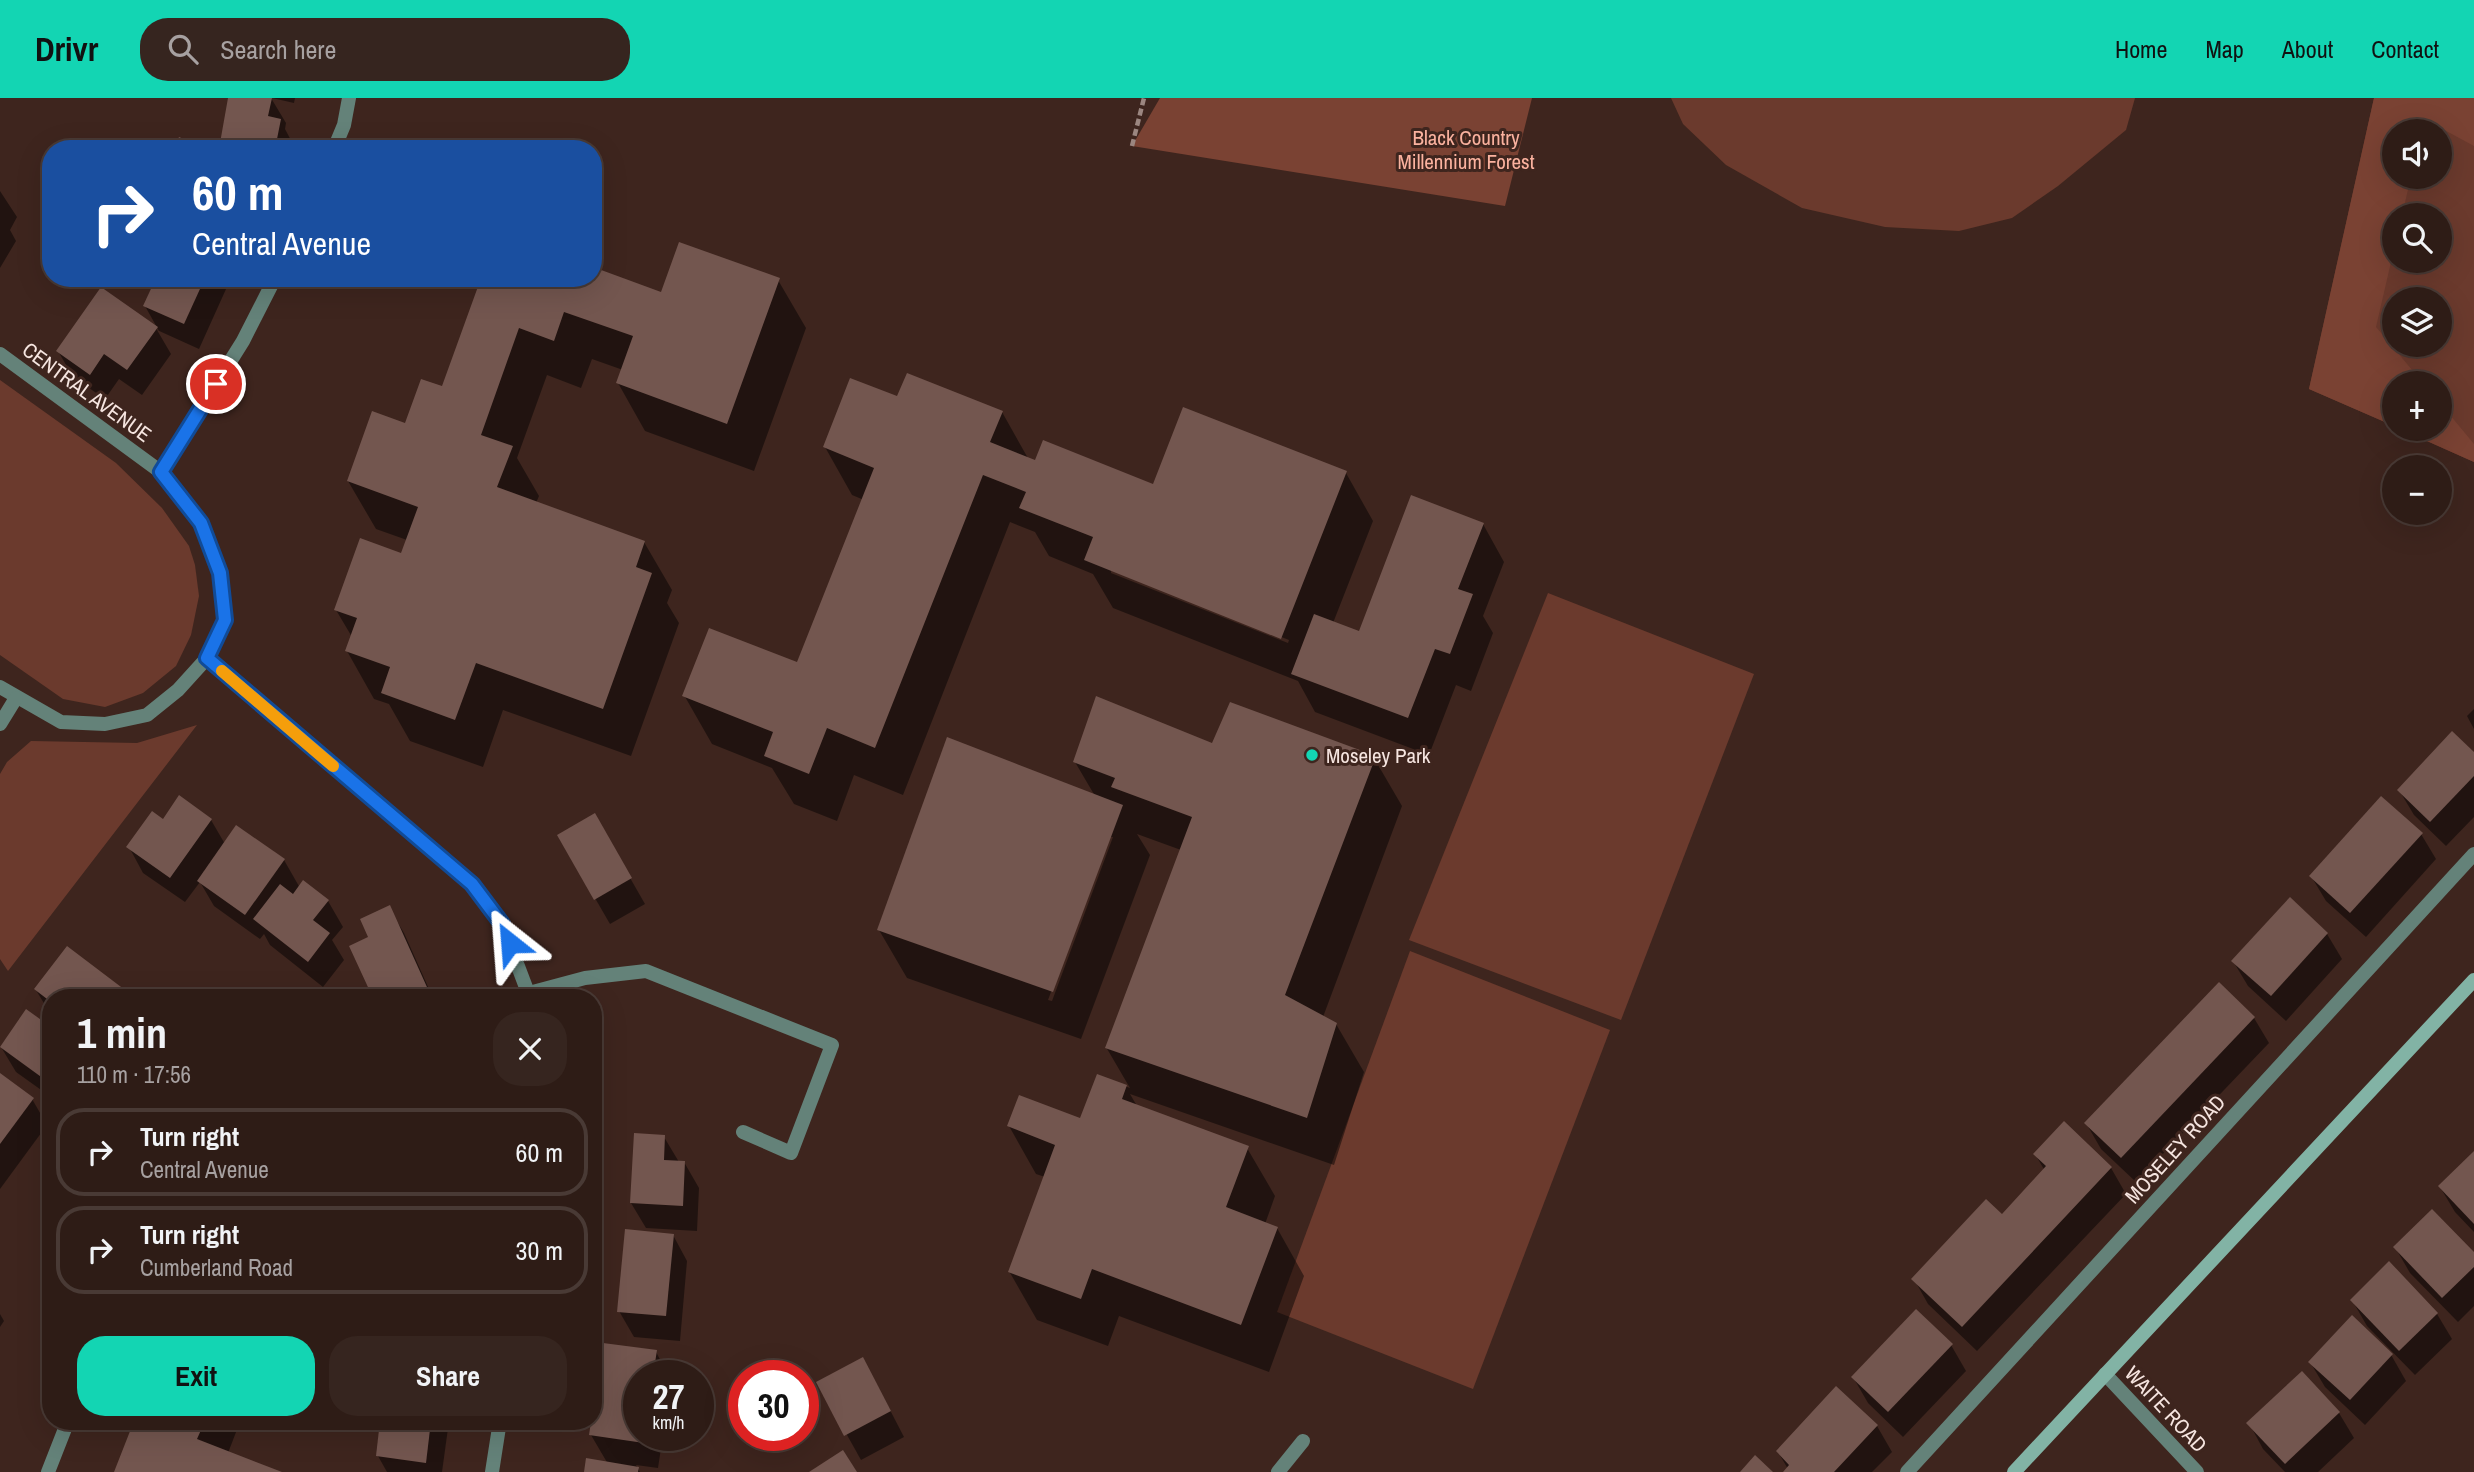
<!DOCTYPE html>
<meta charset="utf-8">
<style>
body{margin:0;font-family:"Archivo Narrow",sans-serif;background:#36251f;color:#f1f3f6;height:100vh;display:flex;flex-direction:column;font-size:26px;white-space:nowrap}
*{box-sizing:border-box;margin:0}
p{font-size:23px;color:#a7a1a1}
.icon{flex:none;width:38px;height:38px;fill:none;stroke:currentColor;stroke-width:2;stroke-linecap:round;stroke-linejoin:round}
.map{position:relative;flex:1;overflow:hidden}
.panel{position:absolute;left:42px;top:891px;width:560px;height:441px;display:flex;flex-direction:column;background:#2e1c16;border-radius:28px;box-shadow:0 7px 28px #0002,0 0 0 2px #493a35}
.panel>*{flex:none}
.banner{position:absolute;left:42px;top:42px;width:560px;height:147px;border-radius:28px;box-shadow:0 7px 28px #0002,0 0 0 2px #493a35;background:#1a4fa0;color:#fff;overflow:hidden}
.controls{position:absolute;left:2382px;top:21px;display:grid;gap:14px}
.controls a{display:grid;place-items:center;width:70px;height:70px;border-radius:50%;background:#2e1c16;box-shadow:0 7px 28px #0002,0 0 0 2px #493a35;font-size:35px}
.speed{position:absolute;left:623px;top:1262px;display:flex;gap:14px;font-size:35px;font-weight:700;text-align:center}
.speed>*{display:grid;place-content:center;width:91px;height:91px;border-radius:50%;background:#2e1c16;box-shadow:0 7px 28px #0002,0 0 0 2px #493a35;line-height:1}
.speed small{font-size:18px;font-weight:400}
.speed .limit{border:10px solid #d22;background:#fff;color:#111}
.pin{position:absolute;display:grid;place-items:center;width:60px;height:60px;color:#fff;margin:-30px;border:4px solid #fff;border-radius:50%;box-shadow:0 2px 7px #0007}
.me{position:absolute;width:77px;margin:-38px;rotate:332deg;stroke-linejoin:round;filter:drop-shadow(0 0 5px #0008)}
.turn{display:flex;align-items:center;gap:24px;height:147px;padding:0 35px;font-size:32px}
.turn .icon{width:91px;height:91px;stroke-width:2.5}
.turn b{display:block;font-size:49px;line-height:60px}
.round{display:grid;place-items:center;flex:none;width:74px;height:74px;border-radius:28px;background:#36251f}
.summary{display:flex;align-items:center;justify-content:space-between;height:119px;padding:0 35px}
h1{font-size:42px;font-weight:700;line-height:52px}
.primary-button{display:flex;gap:14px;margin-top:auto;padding:14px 35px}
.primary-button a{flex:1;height:80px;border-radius:28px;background:#13d5b3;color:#111;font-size:28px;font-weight:700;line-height:80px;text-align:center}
.primary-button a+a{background:#36251f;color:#f1f3f6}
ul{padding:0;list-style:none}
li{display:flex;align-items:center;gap:21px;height:88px;margin:0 14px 10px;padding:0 21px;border:4px solid #493a35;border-radius:28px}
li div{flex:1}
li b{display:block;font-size:26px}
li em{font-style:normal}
header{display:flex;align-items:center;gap:42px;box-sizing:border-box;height:98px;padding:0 35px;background:#13d5b3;color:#111}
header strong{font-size:33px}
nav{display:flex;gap:38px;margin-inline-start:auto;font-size:24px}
.search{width:490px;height:63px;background:#36251f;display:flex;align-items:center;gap:18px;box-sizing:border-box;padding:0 24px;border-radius:28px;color:#a7a1a1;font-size:26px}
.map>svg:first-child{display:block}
.green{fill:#6b3a2d;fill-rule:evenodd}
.forest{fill:#7a4233}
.shadow{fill:#0007;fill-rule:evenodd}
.building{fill:#73564f}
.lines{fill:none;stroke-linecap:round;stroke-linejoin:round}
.path{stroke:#9b8680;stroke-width:4.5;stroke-dasharray:7 3.5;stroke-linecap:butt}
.lane{stroke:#648279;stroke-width:14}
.street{stroke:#648279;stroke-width:14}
.secondary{stroke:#82b3a5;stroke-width:14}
.route-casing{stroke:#114b97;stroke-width:18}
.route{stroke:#1a73e8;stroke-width:12}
.slow{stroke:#f59e0b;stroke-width:12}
.poi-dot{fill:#13d5b3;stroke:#3e251e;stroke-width:2.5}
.labels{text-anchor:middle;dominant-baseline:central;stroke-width:6;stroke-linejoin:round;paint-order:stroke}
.park-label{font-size:21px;fill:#fbb29f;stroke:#3e251e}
.street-label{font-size:21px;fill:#f6e5e0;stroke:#3e251e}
.poi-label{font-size:21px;fill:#f6e5e0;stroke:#3e251e;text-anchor:start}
</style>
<header>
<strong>Drivr</strong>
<div class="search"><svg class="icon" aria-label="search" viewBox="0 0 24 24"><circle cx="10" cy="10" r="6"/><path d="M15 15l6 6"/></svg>Search here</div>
<nav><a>Home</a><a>Map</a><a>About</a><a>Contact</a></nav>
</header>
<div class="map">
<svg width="2474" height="1374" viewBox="0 0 2474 1374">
<rect width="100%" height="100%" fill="#3e251e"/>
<!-- green -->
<g class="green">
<path d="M1671,0H2135L2126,32L2058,88L2012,120L1959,133L1885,129L1802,110L1726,67L1683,26Z"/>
<path d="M2374,0H2474V364L2400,331H2440V285H2394V328L2309,291ZM2394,33H2440V79H2394ZM2394,117H2440V163H2394ZM2394,201H2440V247H2394Z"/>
<path d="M0,282L116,365L162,410L189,448L195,467L199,498L191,537L176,568L143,595L105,609L63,601L0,557Z"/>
<path d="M1548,495L1754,576L1621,922L1409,842Z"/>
<path d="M197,627L8,873L0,861V676L7,664L31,643L137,645Z"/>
<path d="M1410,853L1610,932L1473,1291L1277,1214Z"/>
</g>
<!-- forest -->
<g class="forest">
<path d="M1160,0H1532L1505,108L1132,48Z"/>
<path d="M2374,0H2474V48L2424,21L2421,33H2394V79H2411L2402,117H2394V151L2376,229L2423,285H2394V328L2309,291Z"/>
<path d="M2440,305L2474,346V364L2400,331H2440Z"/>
</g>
<!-- shadow -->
<g class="shadow">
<path d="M230,0H271L286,25L285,31L294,48V51H225L222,44Z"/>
<path d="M272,0H295L294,5Z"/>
<path d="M0,93L17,119L10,132L16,143L0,170Z"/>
<path d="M158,180H231L199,251L157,232L171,256L142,297L119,281L105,301L73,279L58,253L102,192L159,233L145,208Z"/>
<path d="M473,180H593L662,196L778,182L806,230L754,373L645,333L618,285L623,272L592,261L581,290L547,277L517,360L539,398L536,405L644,444L672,492L667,505L679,525L631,658L503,612L483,669L410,643L389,606L374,601L347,553L352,539L336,512L402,457L407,442L376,431L348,383L443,291L479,191Z"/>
<path d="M898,301L1002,314L1029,362L1154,388L1346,375L1373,423L1333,525L1360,535L1483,426L1504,464L1483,518L1493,535L1471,593L1456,587L1429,657L1315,614L1298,583L1113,510L1093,476L1049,458L1035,434L1010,424L903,697L854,677L837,723L794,706L772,670L712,646L684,597L798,567L864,402L852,397L825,349ZM1111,471L1289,542L1288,545L1111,475Z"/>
<path d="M2474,611V631L2467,618Z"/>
<path d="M1213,647L1374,660L1402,708L1323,919L1336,926L1364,974L1334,1067L1130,996L1137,1008L1247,1050L1275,1098L1265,1126L1277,1130L1304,1178L1269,1274L1119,1218L1108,1248L1037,1222L1009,1173L1045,1079L1036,1076L1009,1028L1081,1022L1098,978L1130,990L1106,949L1181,752L1137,736L1150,757L1081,941L907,880L879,832L1095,698L1075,664ZM1109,739H1113L1052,903L1048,902Z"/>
<path d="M2474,657V719L2446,748L2414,717L2399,692Z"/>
<path d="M594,717L645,806L610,826L559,738Z"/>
<path d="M211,722L225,746L284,762L300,790L304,785L328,803L343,829L332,842L344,862L323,889L270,847L264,836L260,841L214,808L200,784L185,804L143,775L129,749L164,724Z"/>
<path d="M2421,736L2436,761L2366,839L2326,803L2311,778Z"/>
<path d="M389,810L404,835L433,900H375L370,840Z"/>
<path d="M2327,836L2342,861L2286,923L2248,888L2233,863Z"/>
<path d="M36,892L127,896L129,900H51V917Z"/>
<path d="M2254,920L2269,945L2136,1084L2101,1051L2086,1025Z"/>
<path d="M51,931V999L16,974L1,949Z"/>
<path d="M0,977L32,1001L47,1027L0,1091Z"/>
<path d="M2064,1026L2111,1070L2126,1096L1977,1253L1928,1206L1914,1181L2002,1118L2045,1073L2035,1056Z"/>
<path d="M664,1039L679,1064H684L699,1090L697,1133L646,1130L631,1105Z"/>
<path d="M2474,1056V1134L2455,1114L2440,1089Z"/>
<path d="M673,1137L687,1163L680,1243L634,1239L619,1213Z"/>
<path d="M2395,1149L2474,1157V1208L2458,1224L2410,1175Z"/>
<path d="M2352,1202L2437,1216L2452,1241L2415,1277L2367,1228Z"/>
<path d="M0,1216L4,1223L0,1229Z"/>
<path d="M1951,1247L1966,1273L1903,1339L1868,1305L1853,1279Z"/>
<path d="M656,1254L669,1278H639V1337H663L658,1370L636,1367L640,1374H586L608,1366L591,1337Z"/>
<path d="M2390,1255L2406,1283L2365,1327L2325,1289L2310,1264Z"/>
<path d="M818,1285L877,1287L904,1339L861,1362Z"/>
<path d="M2339,1315L2354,1340L2318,1374H2285L2263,1351L2249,1325Z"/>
<path d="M136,1323H235L238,1329L228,1355L277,1374H116Z"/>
<path d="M382,1323H449L442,1374H387L378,1358Z"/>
<path d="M1877,1328L1892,1354L1872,1374H1785L1788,1371L1778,1354Z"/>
</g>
<!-- building -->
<g class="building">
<path d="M228,0H272L268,18L281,21L275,51H252L220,45Z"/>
<path d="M179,39L207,51H174Z"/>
<path d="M679,144L780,180L727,326L616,285L633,238L564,214L554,243L519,230L481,337L513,348L497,389L645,443L636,469L652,475L603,611L476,565L455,622L381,595L390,569L345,553L357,520L334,512L360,440L401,455L418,409L347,383L372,313L405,325L421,281L442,288L480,183L473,180H593V169L661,194Z"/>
<path d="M156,180H205L184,226L143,208Z"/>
<path d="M101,189L158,229L127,272L104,256L90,277L56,253Z"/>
<path d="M907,275L1003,313L990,344L1035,362L1043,342L1153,386L1183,309L1347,373L1281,541L1084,462L1093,439L1019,410L1026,394L983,377L875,650L827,630L809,676L764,658L773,634L682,598L709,530L797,564L874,370L823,349L850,280L897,298Z"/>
<path d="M1411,397L1484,425L1458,491L1473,496L1450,556L1435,551L1408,620L1291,576L1314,516L1359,533Z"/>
<path d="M1096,598L1212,645L1230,604L1376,658L1285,897L1337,925L1307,1020L1105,950L1192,719L1111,689L1115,680L1073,664Z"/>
<path d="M2452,633L2474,654V678L2430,724L2397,692Z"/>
<path d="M947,639L1123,707L1053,894L877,832Z"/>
<path d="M179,697L212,721L170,780L126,749L152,713L163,721Z"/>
<path d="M2381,698L2423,735L2350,815L2309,778Z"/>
<path d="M595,715L632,780L594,802L557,737Z"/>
<path d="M236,727L285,761L245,817L197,783Z"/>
<path d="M303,782L329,802L313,822L330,835L308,864L253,821L280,786L293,796Z"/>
<path d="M2290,799L2328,835L2271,898L2231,863Z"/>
<path d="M390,807L431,898L427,900H373L349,848L368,839L360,821Z"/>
<path d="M67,848L129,895L125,900H51V904L34,891Z"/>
<path d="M2219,884L2255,919L2121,1060L2084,1025Z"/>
<path d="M26,911L51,929V971L44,981L0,949Z"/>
<path d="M0,975L34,1000L0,1046Z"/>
<path d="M1097,976L1127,987L1122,1001L1249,1048L1226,1109L1278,1129L1241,1227L1092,1171L1081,1201L1008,1174L1055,1047L1007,1028L1019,997L1080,1020Z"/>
<path d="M2064,1023L2112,1069L1962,1229L1911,1181L1986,1101L2002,1116L2046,1068L2033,1056Z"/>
<path d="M634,1035L665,1037L664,1062L685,1063L683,1108L630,1105Z"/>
<path d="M2474,1053V1126L2438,1088Z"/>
<path d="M2432,1111L2474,1154V1169L2442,1200L2393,1149Z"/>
<path d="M625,1131L674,1136L666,1218L617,1214Z"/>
<path d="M2389,1163L2438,1215L2399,1253L2350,1202Z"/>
<path d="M1916,1211L1953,1246L1888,1314L1851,1279Z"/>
<path d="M2352,1217L2393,1256L2350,1302L2308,1264Z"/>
<path d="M603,1245L657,1252L653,1278H639V1337H645L644,1345L589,1337Z"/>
<path d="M863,1259L891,1313L844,1338L816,1284Z"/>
<path d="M2302,1273L2340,1314L2285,1366L2246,1325Z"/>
<path d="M1836,1288L1878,1327L1834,1374H1783L1789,1367L1776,1353Z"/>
<path d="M134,1323H205L197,1341L282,1374H114Z"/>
<path d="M380,1323H431L426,1365L376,1358Z"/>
<path d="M843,1352L857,1374H809Z"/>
<path d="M1755,1357L1773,1374H1740Z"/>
<path d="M586,1360L639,1369L638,1374H584Z"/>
</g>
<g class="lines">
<!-- path -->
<path class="path" d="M1132,48L1144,0"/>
<!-- lane -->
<g class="lane">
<path d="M529,895L585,880L646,873L832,947L791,1055L743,1034"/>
<path d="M48,1374L68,1323"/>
</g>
<!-- street -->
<g class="street">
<path d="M334,51L344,27L349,0"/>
<path d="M0,256L161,374L201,425L220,475L225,522L207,560L178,592L147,617L105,626L61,624L0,589"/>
<path d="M161,374L243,243L275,180"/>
<path d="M207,560L472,786L502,826L530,900"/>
<path d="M0,626L16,600"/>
<path d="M2105,1276L2197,1374"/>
<path d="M492,1374L500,1323"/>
<path d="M1278,1374L1303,1343"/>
<path d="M1907,1374L2474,756"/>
</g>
<!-- secondary -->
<path class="secondary" d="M2014,1374L2474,882"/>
</g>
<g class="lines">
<!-- route casing -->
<g class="route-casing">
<path id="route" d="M216,286L161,374L201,425L220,475L225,522L207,560L472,786L502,826L510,845"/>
</g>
<!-- route -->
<use href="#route" class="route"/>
<!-- slow -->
<path class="slow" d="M222,573L333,668"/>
</g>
<!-- markers -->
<circle class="poi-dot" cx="1312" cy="657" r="7"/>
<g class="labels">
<!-- park labels -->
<g class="park-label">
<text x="1466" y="39">Black Country<tspan x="1466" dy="24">Millennium Forest</tspan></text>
</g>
<!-- street labels -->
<g class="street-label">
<text transform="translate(87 294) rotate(36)">CENTRAL AVENUE</text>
<text transform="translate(2175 1051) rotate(-48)">MOSELEY ROAD</text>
<text transform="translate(2166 1311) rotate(47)">WAITE ROAD</text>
</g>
<!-- poi labels -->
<g class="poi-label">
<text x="1326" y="657">Moseley Park</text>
</g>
</g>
</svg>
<div class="controls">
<a><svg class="icon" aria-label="sound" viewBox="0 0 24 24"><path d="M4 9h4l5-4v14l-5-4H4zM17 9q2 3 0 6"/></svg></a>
<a><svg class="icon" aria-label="search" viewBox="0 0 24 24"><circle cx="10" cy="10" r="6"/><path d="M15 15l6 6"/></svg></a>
<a><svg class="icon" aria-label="layers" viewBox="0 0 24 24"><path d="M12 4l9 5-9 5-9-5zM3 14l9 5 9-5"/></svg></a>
<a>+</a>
<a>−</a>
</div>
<div class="speed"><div>27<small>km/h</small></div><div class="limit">30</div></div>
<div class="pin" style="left:216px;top:286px;background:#d93025"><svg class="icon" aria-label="arrive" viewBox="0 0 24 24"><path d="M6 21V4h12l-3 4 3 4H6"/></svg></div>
<svg class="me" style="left:510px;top:845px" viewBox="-20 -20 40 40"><path d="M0-17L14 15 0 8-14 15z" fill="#1a73e8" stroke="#fff" stroke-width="4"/></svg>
<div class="banner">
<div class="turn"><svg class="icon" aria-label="right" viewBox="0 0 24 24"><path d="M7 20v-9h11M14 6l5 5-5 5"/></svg><div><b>60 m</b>Central Avenue</div></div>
</div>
<section class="panel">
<div class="summary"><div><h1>1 min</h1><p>110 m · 17:56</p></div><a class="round"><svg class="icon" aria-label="close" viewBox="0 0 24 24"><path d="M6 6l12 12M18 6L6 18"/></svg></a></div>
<ul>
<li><svg class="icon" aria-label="right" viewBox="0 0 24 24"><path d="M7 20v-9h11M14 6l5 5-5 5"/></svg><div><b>Turn right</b><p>Central Avenue</p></div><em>60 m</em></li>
<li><svg class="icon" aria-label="right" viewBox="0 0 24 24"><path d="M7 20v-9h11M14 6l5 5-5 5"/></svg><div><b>Turn right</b><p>Cumberland Road</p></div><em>30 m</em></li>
</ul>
<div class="primary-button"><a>Exit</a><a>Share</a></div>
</section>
</div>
